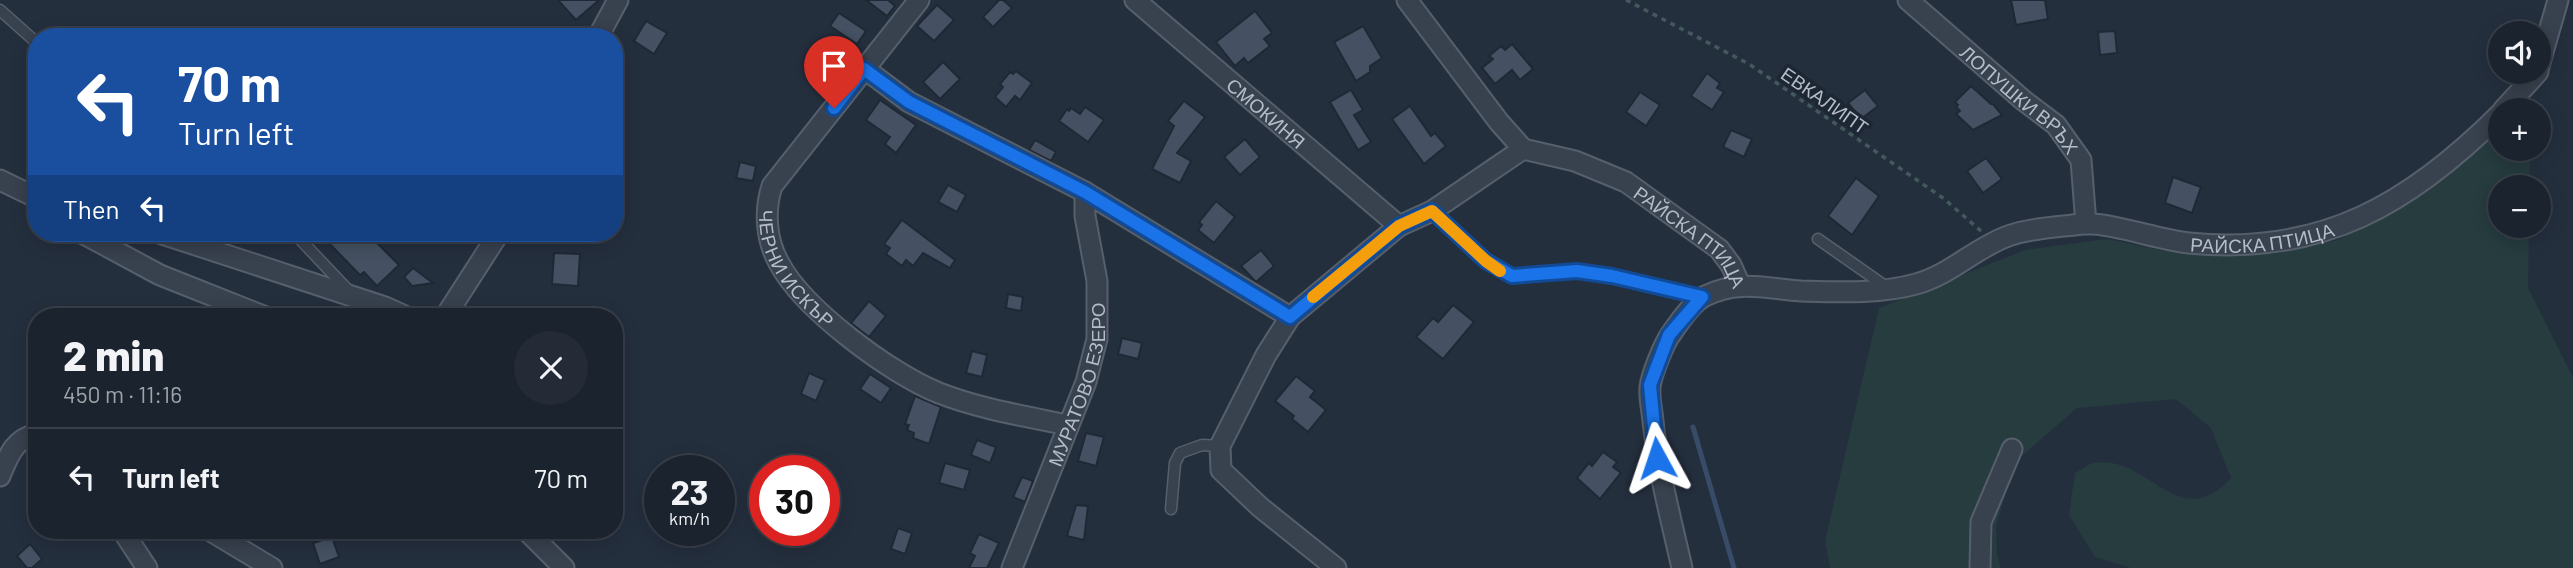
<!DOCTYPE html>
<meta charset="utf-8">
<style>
body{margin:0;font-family:Barlow,sans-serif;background:#242b36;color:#f1f3f6;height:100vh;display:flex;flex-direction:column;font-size:26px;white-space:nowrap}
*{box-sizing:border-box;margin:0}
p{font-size:23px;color:#a0a4aa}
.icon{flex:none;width:38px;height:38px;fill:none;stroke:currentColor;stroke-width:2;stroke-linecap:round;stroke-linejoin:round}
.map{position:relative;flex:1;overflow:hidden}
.side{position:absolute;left:28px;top:308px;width:595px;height:231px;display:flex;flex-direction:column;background:#1b232e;border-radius:28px;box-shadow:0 4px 18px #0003,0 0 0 2px #39404a}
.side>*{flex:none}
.hud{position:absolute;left:28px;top:28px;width:595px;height:214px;border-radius:28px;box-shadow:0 4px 18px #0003,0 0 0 2px #39404a;background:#1a4fa0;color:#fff;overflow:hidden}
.buttons{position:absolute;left:2488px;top:21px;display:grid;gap:14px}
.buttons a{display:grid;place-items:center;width:63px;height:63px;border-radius:50%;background:#1b232e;box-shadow:0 4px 18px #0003,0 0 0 2px #39404a;font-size:35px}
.speed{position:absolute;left:644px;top:455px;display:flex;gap:14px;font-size:35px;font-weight:700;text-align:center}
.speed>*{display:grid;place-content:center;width:91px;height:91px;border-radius:50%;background:#1b232e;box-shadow:0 4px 18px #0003,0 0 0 2px #39404a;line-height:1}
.speed small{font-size:18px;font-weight:400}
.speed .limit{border:10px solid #d22;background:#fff;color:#111}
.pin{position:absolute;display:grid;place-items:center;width:60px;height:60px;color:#fff;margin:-72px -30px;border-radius:50% 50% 50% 0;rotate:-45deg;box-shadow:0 0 7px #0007}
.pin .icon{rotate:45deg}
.me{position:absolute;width:77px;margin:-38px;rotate:355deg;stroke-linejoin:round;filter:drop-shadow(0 0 5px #0008)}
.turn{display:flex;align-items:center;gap:24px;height:147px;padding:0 35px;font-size:32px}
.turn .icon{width:91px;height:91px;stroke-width:2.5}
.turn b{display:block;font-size:49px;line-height:60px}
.then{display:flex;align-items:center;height:66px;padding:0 35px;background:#0003;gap:14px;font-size:26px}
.round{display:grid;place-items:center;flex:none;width:74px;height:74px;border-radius:37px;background:#242b36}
.head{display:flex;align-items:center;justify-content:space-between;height:119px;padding:0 35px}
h1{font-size:42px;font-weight:800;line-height:52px}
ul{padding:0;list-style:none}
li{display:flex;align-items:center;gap:21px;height:98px;padding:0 35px;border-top:2px solid #39404a}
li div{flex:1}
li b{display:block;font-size:26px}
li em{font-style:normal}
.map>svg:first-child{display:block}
.green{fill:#263c3f}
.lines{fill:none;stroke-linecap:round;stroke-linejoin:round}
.stream{stroke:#394c67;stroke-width:5}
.building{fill:#455162;stroke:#1f2835;stroke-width:2}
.lane-casing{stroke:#565f6c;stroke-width:13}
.street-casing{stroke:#565f6c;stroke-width:23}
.path{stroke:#44595c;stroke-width:3.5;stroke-dasharray:5 5;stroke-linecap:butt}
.lane{stroke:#38414e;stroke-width:10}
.street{stroke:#38414e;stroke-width:19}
.route-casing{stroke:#114b97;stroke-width:18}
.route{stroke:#1a73e8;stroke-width:12}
.slow{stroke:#f59e0b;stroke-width:12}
.labels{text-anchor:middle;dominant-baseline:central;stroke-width:7;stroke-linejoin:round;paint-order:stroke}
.street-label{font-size:19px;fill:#b4bcc9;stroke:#1d2633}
</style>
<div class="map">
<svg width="2573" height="568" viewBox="0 0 2573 568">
<rect width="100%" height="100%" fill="#242f3e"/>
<!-- green -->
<path class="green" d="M2501,125V149H2530L2529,187H2501V226H2529L2528,288L2573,378V568H2131L2095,557L2069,515L2075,473C2081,470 2088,464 2094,463C2148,453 2178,536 2231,478L2211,428L2176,399L2077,408L2016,461L1996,525L1997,555L2001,568H1830L1825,541L1879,308L2025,250L2107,239L2165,251L2273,254L2338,240L2431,187Z"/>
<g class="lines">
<!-- stream -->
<path class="stream" d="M1693,427L1734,568"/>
</g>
<!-- building -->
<g class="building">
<path d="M558,0H599L576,20Z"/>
<path d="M866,0H888L895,6L887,16Z"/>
<path d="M999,0H1003L1012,8L993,27L983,17Z"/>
<path d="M2011,0H2045L2048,19L2016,25Z"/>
<path d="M937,5L954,20L934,41L917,26Z"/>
<path d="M1255,11L1272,33L1264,39L1270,46L1248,63L1244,58L1235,66L1216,42Z"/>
<path d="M839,13L866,31L857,44L830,26Z"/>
<path d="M646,21L667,33L654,54L634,41Z"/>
<path d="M1363,26L1382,58L1370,66V72L1356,81L1334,42Z"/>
<path d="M2115,31L2117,53L2100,55L2098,32Z"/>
<path d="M1512,44L1533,69L1520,80L1512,70L1495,84L1482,68L1493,59L1489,56L1501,46L1505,50Z"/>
<path d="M943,62L960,79L940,99L923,82Z"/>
<path d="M1016,71L1032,83L1020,100L1015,96L1006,107L995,97L1003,87L1000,84L1010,72L1013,74Z"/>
<path d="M1707,73L1720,83L1717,88L1724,92L1712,110L1691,96Z"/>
<path d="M1971,86L1991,104H1993L2002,115L1973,130L1956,114L1960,111L1956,107L1958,105L1955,102Z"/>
<path d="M1351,90L1363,110L1354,115L1371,142L1358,150L1330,102Z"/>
<path d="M1865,90L1878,106L1861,119L1848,103Z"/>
<path d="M1640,92L1660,105L1646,126L1626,112Z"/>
<path d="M880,100L916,125L896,153L885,144L890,137L866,120Z"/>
<path d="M1184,101L1205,117L1177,153L1191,161L1180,183L1152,169L1174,126L1168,121Z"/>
<path d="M1410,106L1431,136L1435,133L1446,146L1424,164L1392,119Z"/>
<path d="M1085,107L1104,120L1088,142L1059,121L1067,109L1069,111L1071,108L1080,114Z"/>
<path d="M1731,130L1752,139L1744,157L1723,147Z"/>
<path d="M1245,139L1260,157L1240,175L1224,157Z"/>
<path d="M1035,140L1056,152L1051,161L1029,150Z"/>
<path d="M1986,158L2002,179L1983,193L1967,171Z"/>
<path d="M740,162L756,166L753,181L736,178Z"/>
<path d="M2173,177L2201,187L2192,213L2165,203Z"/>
<path d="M1856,178L1879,196L1852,235L1828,216Z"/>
<path d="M948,185L966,195L957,212L938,202Z"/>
<path d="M1216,201L1235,217L1214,243L1198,230L1202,225L1199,222Z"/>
<path d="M902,220L955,260L950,268L923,253L913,266L906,260L902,266L886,254L890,248L884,244Z"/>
<path d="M319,233H367L399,265L377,286L364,272L360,275Z"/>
<path d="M1261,250L1274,266L1256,282L1241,266Z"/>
<path d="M554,253L580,254L578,286L552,284Z"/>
<path d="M413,268L433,283L412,286L404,277Z"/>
<path d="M1008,294L1023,297L1021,311L1006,308Z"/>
<path d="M869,301L886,316L869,337L851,323Z"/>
<path d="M1453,305L1474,322L1443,359L1416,337L1433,318L1438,322Z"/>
<path d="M1122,338L1142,343L1138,359L1118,354Z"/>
<path d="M972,351L987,355L982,377L966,373Z"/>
<path d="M809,373L825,380L816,401L801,394Z"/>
<path d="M870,374L891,388L881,403L860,389Z"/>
<path d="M1296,376L1315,391L1310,397L1326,410L1308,432L1292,419L1294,416L1275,401Z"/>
<path d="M915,396L941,407L929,444L913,438L914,433L907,430L909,425L905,424Z"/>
<path d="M1086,433L1104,437L1096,466L1078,461Z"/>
<path d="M977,440L996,447L990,463L971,455Z"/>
<path d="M1603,452L1617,462L1613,467L1621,473L1600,499L1577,478L1589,463L1592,466Z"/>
<path d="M945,463L970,470L964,490L939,483Z"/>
<path d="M1022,477L1033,481L1025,502L1013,497Z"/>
<path d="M1076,505L1088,506L1084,540L1067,536Z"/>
<path d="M898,528L912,533L905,554L891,549Z"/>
<path d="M979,534L999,543L987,568H969L975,556L970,553Z"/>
<path d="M332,537L339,557L320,564L313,543Z"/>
<path d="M30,544L42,559L32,568H27L17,556Z"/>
</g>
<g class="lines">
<!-- lane casing -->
<g class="lane-casing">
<g id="lane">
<path d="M0,10L37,43"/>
<path d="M1432,211C1453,230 1479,263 1506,273C1528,282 1557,270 1580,272C1621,275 1663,285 1702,297"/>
<path d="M294,233L348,290"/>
<path d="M1818,239L1888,288"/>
<path d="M1171,509L1175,463L1180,453L1202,445L1220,446"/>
</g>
</g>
<!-- street casing -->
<g class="street-casing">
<g id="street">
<path id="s1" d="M919,0L772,186C764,211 766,240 779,263C803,309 891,374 939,393C980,409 1024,416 1068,425"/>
<path id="s2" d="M1135,0L1399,226"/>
<path id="s3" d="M1407,0L1499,122L1523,149L1575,161L1626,182L1719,249L1731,265L1740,285"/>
<path id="s4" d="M1908,0L2023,100L2056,125L2081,160L2086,224"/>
<path d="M598,37L618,0"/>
<path d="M2539,66L2558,0"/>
<path d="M865,69L909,102L1085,192L1290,317"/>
<path d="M2503,110L2538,72"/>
<path d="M0,180L37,198"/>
<path d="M82,233L160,275L266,317"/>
<path d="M159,233L385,307L407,317"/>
<path d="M445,317L499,233"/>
<path d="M0,476C8,457 14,438 37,434"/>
<path d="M122,530L147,568"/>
<path d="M209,530L272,568"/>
<path d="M526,530L564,568"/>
<path id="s5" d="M1012,568L1086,382L1097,339V281L1085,216V192"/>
<path d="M1336,568L1260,507L1221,470L1220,446L1266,355L1290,317L1399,226L1432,211L1523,149"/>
<path id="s6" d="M1682,568C1671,519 1658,471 1653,421C1652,410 1649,398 1650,387C1651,376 1664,343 1671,334C1679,322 1693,302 1705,296C1739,279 1767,289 1801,291C1838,292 1881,294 1916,284C1950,275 1975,248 2008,236C2030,228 2059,227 2082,224C2111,222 2158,240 2189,243C2322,256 2410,204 2501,113"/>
<path d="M1980,568L1981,522L2012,449"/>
</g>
</g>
<!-- path -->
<path class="path" d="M1626,0L1749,64L1943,198L1981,231"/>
<!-- lane -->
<use href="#lane" class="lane"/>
<!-- street -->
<use href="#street" class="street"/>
</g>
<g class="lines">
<!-- route casing -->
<g class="route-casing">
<path id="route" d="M834,108L864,69L909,102L1085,192L1290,317L1399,226L1432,211L1486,261L1512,276L1577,271L1612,276L1702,297L1669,335L1650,385L1657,458"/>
</g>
<!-- route -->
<use href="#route" class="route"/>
<!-- slow -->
<path class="slow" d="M1313,297L1399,226L1432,211L1486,261L1500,271"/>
</g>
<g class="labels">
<!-- street labels -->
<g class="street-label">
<text transform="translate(1825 100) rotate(35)">ЕВКАЛИПТ</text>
<text stroke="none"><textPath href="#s4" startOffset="150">ЛОПУШКИ ВРЪХ</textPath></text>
<text stroke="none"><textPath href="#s2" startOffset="173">СМОКИНЯ</textPath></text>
<text stroke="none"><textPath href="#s6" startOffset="868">РАЙСКА ПТИЦА</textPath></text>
<text stroke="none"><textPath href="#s3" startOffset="383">РАЙСКА ПТИЦА</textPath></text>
<text stroke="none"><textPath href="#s1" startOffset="329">ЧЕРНИ ИСКЪР</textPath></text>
<text stroke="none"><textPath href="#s5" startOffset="196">МУРАТОВО ЕЗЕРО</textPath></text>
</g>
</g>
</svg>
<div class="buttons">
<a><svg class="icon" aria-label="sound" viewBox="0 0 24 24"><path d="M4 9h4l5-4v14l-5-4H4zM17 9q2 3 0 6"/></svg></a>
<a>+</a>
<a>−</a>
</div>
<div class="speed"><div>23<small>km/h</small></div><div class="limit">30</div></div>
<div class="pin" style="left:834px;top:108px;background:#d93025"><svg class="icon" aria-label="arrive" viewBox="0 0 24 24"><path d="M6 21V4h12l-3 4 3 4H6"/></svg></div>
<svg class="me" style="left:1657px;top:458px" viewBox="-20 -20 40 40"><path d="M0-17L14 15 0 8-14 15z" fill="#1a73e8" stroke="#fff" stroke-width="4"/></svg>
<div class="hud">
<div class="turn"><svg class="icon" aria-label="left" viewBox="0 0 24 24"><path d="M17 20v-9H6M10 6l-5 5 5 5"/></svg><div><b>70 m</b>Turn left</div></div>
<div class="then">Then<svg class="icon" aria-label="left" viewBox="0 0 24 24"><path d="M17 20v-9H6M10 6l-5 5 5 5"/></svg></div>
</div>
<section class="side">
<div class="head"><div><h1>2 min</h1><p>450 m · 11:16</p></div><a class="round"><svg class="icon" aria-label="close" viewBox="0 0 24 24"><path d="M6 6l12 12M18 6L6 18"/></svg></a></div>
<ul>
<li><svg class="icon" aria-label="left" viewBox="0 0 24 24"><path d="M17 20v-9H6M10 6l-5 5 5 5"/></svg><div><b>Turn left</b></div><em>70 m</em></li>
</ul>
</section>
</div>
